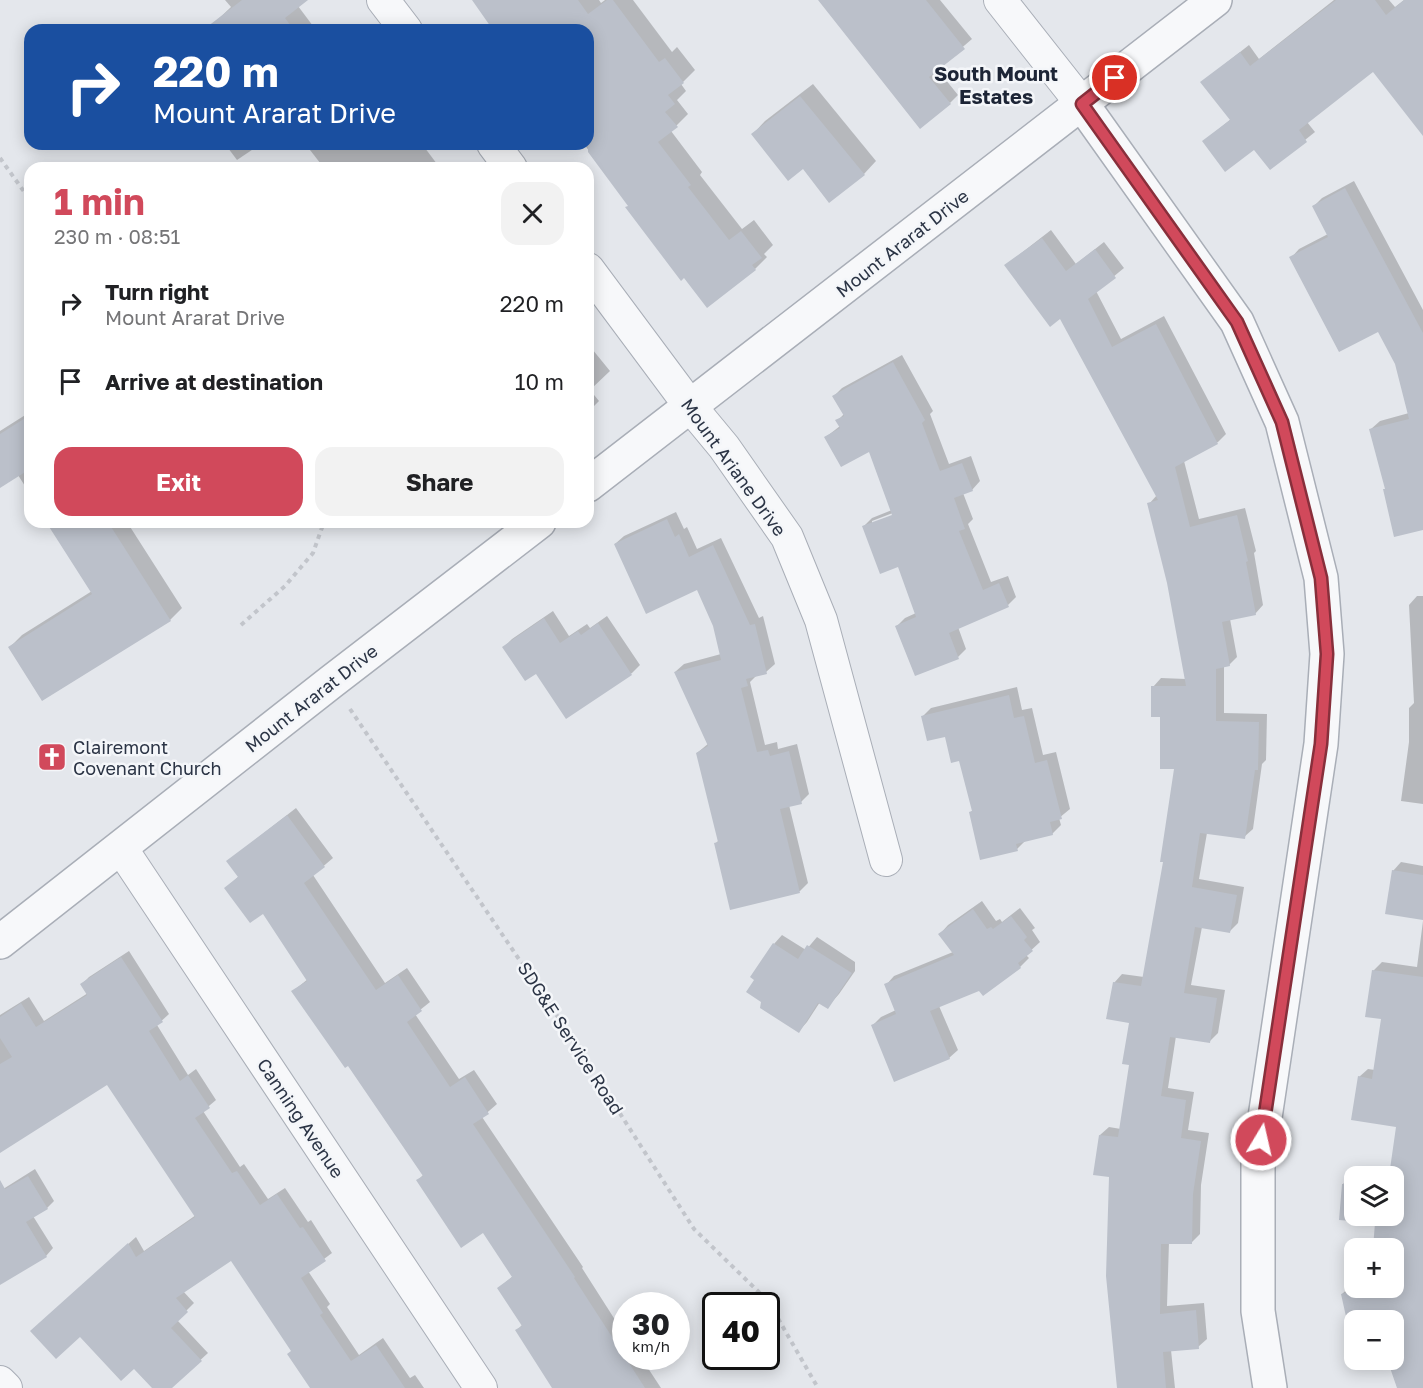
<!DOCTYPE html>
<meta charset="utf-8">
<style>
body{margin:0;font-family:"Golos Text",sans-serif;background:#f2f2f2;color:#202124;height:100vh;display:flex;flex-direction:column;font-size:22px;white-space:nowrap}
*{box-sizing:border-box;margin:0}
p{font-size:20px;color:#757577}
.icon{flex:none;width:33px;height:33px;fill:none;stroke:currentColor;stroke-width:2;stroke-linecap:round;stroke-linejoin:round}
.map{position:relative;flex:1;overflow:hidden}
.details{position:absolute;left:24px;top:162px;width:570px;height:366px;display:flex;flex-direction:column;background:#fff;border-radius:18px;box-shadow:0 3px 15px #0003}
.details>*{flex:none}
.guide{position:absolute;left:24px;top:24px;width:570px;height:126px;border-radius:18px;box-shadow:0 3px 15px #0003;background:#1a4fa0;color:#fff;overflow:hidden}
.controls{position:absolute;left:1344px;top:1166px;display:grid;gap:12px}
.controls a{display:grid;place-items:center;width:60px;height:60px;border-radius:12px;background:#fff;box-shadow:0 3px 15px #0003;font-size:30px}
.speed{position:absolute;left:612px;top:1292px;display:flex;gap:12px;font-size:30px;font-weight:700;text-align:center}
.speed>*{display:grid;place-content:center;width:78px;height:78px;border-radius:50%;background:#fff;box-shadow:0 3px 15px #0003;line-height:1}
.speed small{font-size:15px;font-weight:400}
.speed .limit{border:3px solid #111;border-radius:9px;background:#fff;color:#111}
.pin{position:absolute;display:grid;place-items:center;width:51px;height:51px;color:#fff;margin:-26px;border:3px solid #fff;border-radius:50%;box-shadow:0 2px 6px #0007}
.me{position:absolute;width:66px;margin:-33px;rotate:9deg;stroke-linejoin:round;filter:drop-shadow(0 0 4px #0008)}
.turn{display:flex;align-items:center;gap:21px;height:126px;padding:0 30px;font-size:27px}
.turn .icon{width:78px;height:78px;stroke-width:2.5}
.turn b{display:block;font-size:42px;line-height:51px}
.round{display:grid;place-items:center;flex:none;width:63px;height:63px;border-radius:18px;background:#f2f2f2}
.headline{display:flex;align-items:center;justify-content:space-between;height:102px;padding:0 30px}
h1{font-size:36px;font-weight:700;line-height:45px;color:#d1495b}
.button{display:flex;gap:12px;margin-top:auto;padding:12px 30px}
.button a{flex:1;height:69px;border-radius:18px;background:#d1495b;color:#fff;font-size:24px;font-weight:700;line-height:69px;text-align:center}
.button a+a{background:#f2f2f2;color:#202124}
ul{padding:0;list-style:none}
li{display:flex;align-items:center;gap:18px;height:78px;padding:0 30px}
li div{flex:1}
li b{display:block;font-size:22px}
li em{font-style:normal}
.map>svg:first-child{display:block}
.shadow{fill:#0003;fill-rule:evenodd}
.building{fill:#bbc0ca}
.lines{fill:none;stroke-linecap:round;stroke-linejoin:round}
.minor-casing{stroke:#a9aeb7;stroke-width:34}
.tertiary-casing{stroke:#a9aeb7;stroke-width:36}
.path{stroke:#c2c5cb;stroke-width:4;stroke-dasharray:4.5 4.5;stroke-linecap:butt}
.minor{stroke:#f7f8fa;stroke-width:32}
.tertiary{stroke:#f7f8fa;stroke-width:33}
.route-casing{stroke:#882f3b;stroke-width:15}
.route{stroke:#d1495b;stroke-width:10}
.labels{text-anchor:middle;dominant-baseline:central;stroke-width:5;stroke-linejoin:round;paint-order:stroke}
.street-label{font-size:18px;fill:#2b3445;stroke:#f4f6f9}
.poi-label{font-size:18px;fill:#2b3445;stroke:#f4f6f9;text-anchor:start}
.neighbourhood-label{font-size:20px;font-weight:bold;fill:#1d2536;stroke:#f4f6f9}
</style>
<div class="map">
<svg width="1423" height="1388" viewBox="0 0 1423 1388">
<rect width="100%" height="100%" fill="#e4e7ec"/>
<!-- shadow -->
<g class="shadow">
<path d="M225,0H306L298,6L316,30H216L212,25L231,7Z"/>
<path d="M473,0H599L601,3L605,0H633L672,52L677,47L695,70L681,84L686,91L677,100L688,114L671,131L702,172L700,175L742,229L754,220L773,245L764,254L767,257L755,269L629,205L584,144H588V30H495Z"/>
<path d="M820,0H940L972,39L937,69L958,95L950,103Z"/>
<path d="M1334,0H1389L1395,7L1404,0H1423V134L1374,69L1307,122L1315,132L1270,168L1254,148L1204,141L1231,119L1202,82L1249,45L1259,59Z"/>
<path d="M813,84L876,161L864,174L803,167L753,134L765,121Z"/>
<path d="M225,144H261L237,160Z"/>
<path d="M317,144H422L440,168H324L310,150Z"/>
<path d="M1354,181L1423,310V528L1386,488L1371,429L1380,421L1409,413L1396,363L1379,330L1291,258L1299,249L1328,234L1314,206L1322,198Z"/>
<path d="M1051,230L1076,264L1104,242L1124,268L1096,291L1121,339L1164,316L1226,434L1218,442L1184,461L1199,519L1245,508L1256,551L1254,553L1263,605L1255,614L1230,619L1237,657L1229,665L1224,666V713L1267,714L1266,760L1262,764L1253,829L1244,837L1207,833L1199,879L1244,887L1238,923L1229,932L1202,927L1191,985L1225,990L1218,1033L1210,1041L1176,1036L1168,1088L1194,1092L1188,1130L1209,1133L1201,1185L1200,1234L1191,1243L1169,1242L1167,1306L1204,1303L1207,1339L1198,1347L1171,1350L1175,1388H1118L1111,1176L1100,1135L1109,1127L1121,1129L1130,1064L1131,1022L1114,983L1122,974L1144,977L1165,861L1175,768L1153,687L1161,678L1186,679L1168,583L1149,504L1157,495L1061,317L1006,265Z"/>
<path d="M588,344L610,371L590,390L599,401L588,412Z"/>
<path d="M902,355L933,411L930,414L949,464L971,456L980,481L972,490L963,493L973,519L968,524L991,582L1008,576L1016,597L1008,605L958,627L966,649L958,657L897,626L905,618L916,613L899,565L864,526L872,518L892,510L870,450L826,437L840,426L837,421L844,414L834,396L842,388ZM898,511L899,513L872,524V521Z"/>
<path d="M30,412V494L18,475L0,486V431Z"/>
<path d="M676,512L684,529L687,527L697,549L721,538L759,618L763,616L775,664L766,672L756,676L750,682L765,745L777,742L778,749L797,744L809,794L801,802L789,805L808,883L800,891L731,908L716,843L719,840L697,753L709,743L675,672L684,664L721,654L715,625L697,588L615,544L624,536Z"/>
<path d="M48,522H127L182,608L170,620L10,647L22,635L92,591Z"/>
<path d="M1417,596H1423V804L1401,801L1409,742V708L1414,703L1409,605Z"/>
<path d="M553,611L569,636L587,624L590,628L607,616L640,665L632,673L566,717L536,672L504,647L512,639Z"/>
<path d="M1017,687L1022,710L1032,708L1043,755L1056,752L1070,809L1059,818L1061,825L1052,834L1026,840L1017,849L970,813L973,810L960,759L947,735L923,716L931,708Z"/>
<path d="M296,808L333,858L313,875L385,983L407,968L430,1002L415,1014L459,1079L474,1070L497,1104L482,1117L583,1267L582,1268L626,1337V1356H640L661,1388H553L517,1330L523,1324L499,1288L513,1276L483,1231L418,1180L424,1174L349,1064L293,991L308,979L263,912L226,888L239,876L228,861Z"/>
<path d="M1401,862L1423,866V918L1393,871Z"/>
<path d="M982,901L996,921L1000,919L1002,922L1020,908L1035,928L1032,930L1040,942L1026,955L1029,958L1020,967L983,993L980,989L939,1006L958,1050L949,1058L873,1025L881,1017L896,1010L886,985L894,976L953,952L940,934L948,925Z"/>
<path d="M1423,921V1388H1399L1389,1359H1394V1320H1354V1327L1350,1328L1342,1294L1351,1286L1354,1285V1287H1394V1248H1374L1376,1221L1341,1219L1343,1184L1352,1176H1356H1354V1215H1394V1176H1390L1398,1126L1359,1077L1368,1069L1375,1070L1383,1018L1373,971L1382,962L1417,967Z"/>
<path d="M782,935L806,950L817,937L855,962V971L839,994L831,1003L820,1002L807,1022L799,1031L774,944Z"/>
<path d="M129,951L169,1014L157,1025L188,1075L196,1069L216,1100L203,1111L240,1167L244,1164L268,1199L285,1188L308,1222L311,1220L332,1253L308,1271L330,1304L327,1307L359,1355L383,1338L410,1378L415,1375L424,1388H312L293,1350L231,1259L183,1291L194,1303L177,1320L208,1353L170,1388H154L134,1366L80,1335L39,1324L136,1237L144,1251L196,1215L108,1083L0,1147V1015L29,997L44,1021L88,993L82,984L89,977Z"/>
<path d="M35,1169L54,1201L47,1208L33,1216L53,1248L46,1256L0,1278V1191Z"/>
</g>
<!-- building -->
<g class="building">
<path d="M242,0H308L285,18L294,30H203Z"/>
<path d="M472,0H578L588,14L607,0H613L659,62L665,58L684,83L668,95L675,104L665,112L678,127L658,142L691,185L688,187L729,240L741,231L762,258L752,265L756,270L707,308L684,278L681,281L625,207L628,206L588,152V30H493Z"/>
<path d="M818,0H926L965,49L929,77L951,104L920,129Z"/>
<path d="M1336,0H1375L1386,15L1404,0H1423V136L1373,72L1299,130L1307,142L1270,170L1254,150L1225,172L1202,141L1230,120L1200,82L1240,52L1250,66Z"/>
<path d="M800,96L865,175L829,203L803,169L788,181L751,134Z"/>
<path d="M1345,188L1423,333V530L1394,537L1383,489H1385L1369,429L1409,419L1395,364L1378,332L1339,352L1289,257L1328,237L1312,206Z"/>
<path d="M1042,238L1066,271L1095,249L1116,278L1088,299L1112,347L1156,324L1218,444L1175,467L1190,527L1237,515L1248,561L1246,562L1256,615L1222,622L1230,666L1216,669V721L1259,722L1258,770H1255L1245,839L1200,833L1192,887L1237,895L1230,933L1195,927L1184,993L1217,998L1210,1043L1170,1037L1161,1096L1186,1100L1181,1138L1201,1141L1193,1194L1192,1244H1161L1160,1314L1196,1310L1199,1349L1163,1352L1166,1388H1117L1106,1276L1109,1177L1093,1175L1099,1135L1118,1137L1129,1065L1122,1064L1129,1023L1106,1019L1113,982L1141,986L1163,862H1160L1174,769H1160V717H1151V686H1186L1167,583L1147,503L1158,500L1060,319L1050,327L1004,265Z"/>
<path d="M893,362L925,420L922,423L940,471L962,463L973,491L954,498L965,529L959,531L983,590L999,583L1009,607L949,633L959,659L915,676L895,626L916,617L898,567L880,574L862,526L892,515L869,452L841,467L824,437L840,428L835,420L844,416L832,396Z"/>
<path d="M30,415V469L0,488V434Z"/>
<path d="M667,519L675,537L679,534L689,557L713,545L750,625L755,624L767,674L746,679L748,686L741,688L757,752L768,750L770,756L789,751L802,804L780,809L800,893L730,910L714,843L718,842L696,753L708,746L674,672L721,660L713,626L697,590L646,614L614,544Z"/>
<path d="M46,522H108L171,621L42,701L8,647L92,594Z"/>
<path d="M544,618L560,643L578,631L581,635L598,623L632,675L566,719L536,674L525,681L502,647Z"/>
<path d="M1009,695L1014,718L1024,716L1035,763L1047,760L1062,819L1050,822L1053,835L1016,844L1018,851L980,860L969,812L972,811L959,761L951,763L945,737L927,741L921,716Z"/>
<path d="M287,815L325,867L304,883L376,990L398,975L422,1011L407,1022L450,1087L465,1077L489,1114L473,1124L575,1277L574,1278L645,1388H552L515,1330L522,1326L497,1288L512,1277L483,1233L461,1248L416,1180L423,1176L348,1066L345,1068L291,991L307,981L263,914L250,923L224,888L238,877L226,861Z"/>
<path d="M1392,870L1423,875V920L1385,914Z"/>
<path d="M973,909L987,929L991,927L993,929L1011,916L1027,937L1024,940L1033,951L1018,963L1021,968L983,996L979,991L930,1011L950,1059L894,1082L871,1025L896,1014L884,984L954,955L938,934Z"/>
<path d="M773,943L798,959L807,945L852,973L828,1009L818,1003L799,1033L760,1008L761,1002L746,992L754,980L750,977Z"/>
<path d="M121,957L163,1022L149,1031L180,1081L188,1075L210,1108L195,1118L232,1173L237,1171L260,1205L277,1194L300,1228L303,1227L326,1261L301,1278L323,1313L320,1315L351,1361L376,1345L405,1388H310L287,1354L291,1351L231,1261L176,1298L188,1312L171,1328L202,1361L172,1388H152L134,1369L121,1381L80,1337L56,1359L30,1331L128,1243L136,1257L195,1217L107,1085L0,1153V1064L12,1057L0,1038V1017L21,1003L36,1027L87,995L80,984Z"/>
<path d="M1372,970L1423,977V1388H1397L1387,1359H1394V1320H1354V1329L1349,1330L1341,1294L1369,1287H1394V1248H1373L1375,1223L1339,1220L1342,1184H1354V1215H1394V1176H1389L1396,1127L1351,1120L1358,1076L1372,1079L1381,1019L1365,1017Z"/>
<path d="M28,1176L48,1209L26,1222L47,1257L0,1285V1180L5,1189Z"/>
</g>
<g class="lines">
<!-- minor casing -->
<g class="minor-casing">
<g id="minor">
<path d="M383,0L406,30"/>
<path d="M1000,0L1082,104"/>
<path d="M493,144L511,168"/>
<path d="M588,269L690,406L724,447L787,537L821,620L886,860"/>
<path d="M121,848L481,1388"/>
<path d="M0,1382L6,1388"/>
</g>
</g>
<!-- tertiary casing -->
<g class="tertiary-casing">
<g id="tertiary">
<path d="M1082,104L1237,322L1282,422L1321,578L1327,654L1321,744L1258,1164V1311L1270,1388"/>
<path d="M588,485L1215,0"/>
<path d="M0,942L331,682L539,522"/>
</g>
</g>
<!-- path -->
<g class="path">
<path d="M0,158L30,200"/>
<path d="M241,625L285,586L313,553L324,522"/>
<path d="M350,709L562,1023L694,1229L768,1301L818,1388"/>
</g>
<!-- minor -->
<use href="#minor" class="minor"/>
<!-- tertiary -->
<use href="#tertiary" class="tertiary"/>
</g>
<g class="lines">
<!-- route casing -->
<g class="route-casing">
<path id="route" d="M1115,78L1082,104L1237,322L1282,422L1321,578L1327,654L1321,744L1261,1140"/>
</g>
<!-- route -->
<use href="#route" class="route"/>
</g>
<!-- icons -->
<defs>
<g id="church-square" transform="scale(1.5)"><rect x="-9" y="-9" width="18" height="18" rx="4" fill="#d1495b" stroke="#f4f6f9"/><path d="M-1.2-6h2.4v3.5h3.3v2.4h-3.3V6h-2.4V-.1h-3.3v-2.4h3.3Z" fill="#fff"/></g>
</defs>
<g fill-rule="evenodd">
<use href="#church-square" x="52" y="757"/>
</g>
<g class="labels">
<!-- street labels -->
<g class="street-label">
<text transform="translate(902 243) rotate(-38)">Mount Ararat Drive</text>
<text transform="translate(734 467) rotate(54)">Mount Ariane Drive</text>
<text transform="translate(311 698) rotate(-38)">Mount Ararat Drive</text>
<text transform="translate(571 1038) rotate(57)">SDG&amp;E Service Road</text>
<text transform="translate(301 1118) rotate(56)">Canning Avenue</text>
</g>
<!-- poi labels -->
<g class="poi-label">
<text x="73" y="747">Clairemont<tspan x="73" dy="21">Covenant Church</tspan></text>
</g>
<!-- neighbourhood labels -->
<g class="neighbourhood-label">
<text x="996" y="73">South Mount<tspan x="996" dy="23">Estates</tspan></text>
</g>
</g>
</svg>
<div class="controls">
<a><svg class="icon" aria-label="layers" viewBox="0 0 24 24"><path d="M12 4l9 5-9 5-9-5zM3 14l9 5 9-5"/></svg></a>
<a>+</a>
<a>−</a>
</div>
<div class="speed"><div>30<small>km/h</small></div><div class="limit">40</div></div>
<div class="pin" style="left:1115px;top:78px;background:#d93025"><svg class="icon" aria-label="arrive" viewBox="0 0 24 24"><path d="M6 21V4h12l-3 4 3 4H6"/></svg></div>
<svg class="me" style="left:1261px;top:1140px" viewBox="-20 -20 40 40"><circle r="17" fill="#d1495b" stroke="#fff" stroke-width="3"/><path d="M0-11L8 9 0 5-8 9z" fill="#fff"/></svg>
<div class="guide">
<div class="turn"><svg class="icon" aria-label="right" viewBox="0 0 24 24"><path d="M7 20v-9h11M14 6l5 5-5 5"/></svg><div><b>220 m</b>Mount Ararat Drive</div></div>
</div>
<section class="details">
<div class="headline"><div><h1>1 min</h1><p>230 m · 08:51</p></div><a class="round"><svg class="icon" aria-label="close" viewBox="0 0 24 24"><path d="M6 6l12 12M18 6L6 18"/></svg></a></div>
<ul>
<li><svg class="icon" aria-label="right" viewBox="0 0 24 24"><path d="M7 20v-9h11M14 6l5 5-5 5"/></svg><div><b>Turn right</b><p>Mount Ararat Drive</p></div><em>220 m</em></li>
<li><svg class="icon" aria-label="arrive" viewBox="0 0 24 24"><path d="M6 21V4h12l-3 4 3 4H6"/></svg><div><b>Arrive at destination</b></div><em>10 m</em></li>
</ul>
<div class="button"><a>Exit</a><a>Share</a></div>
</section>
</div>
